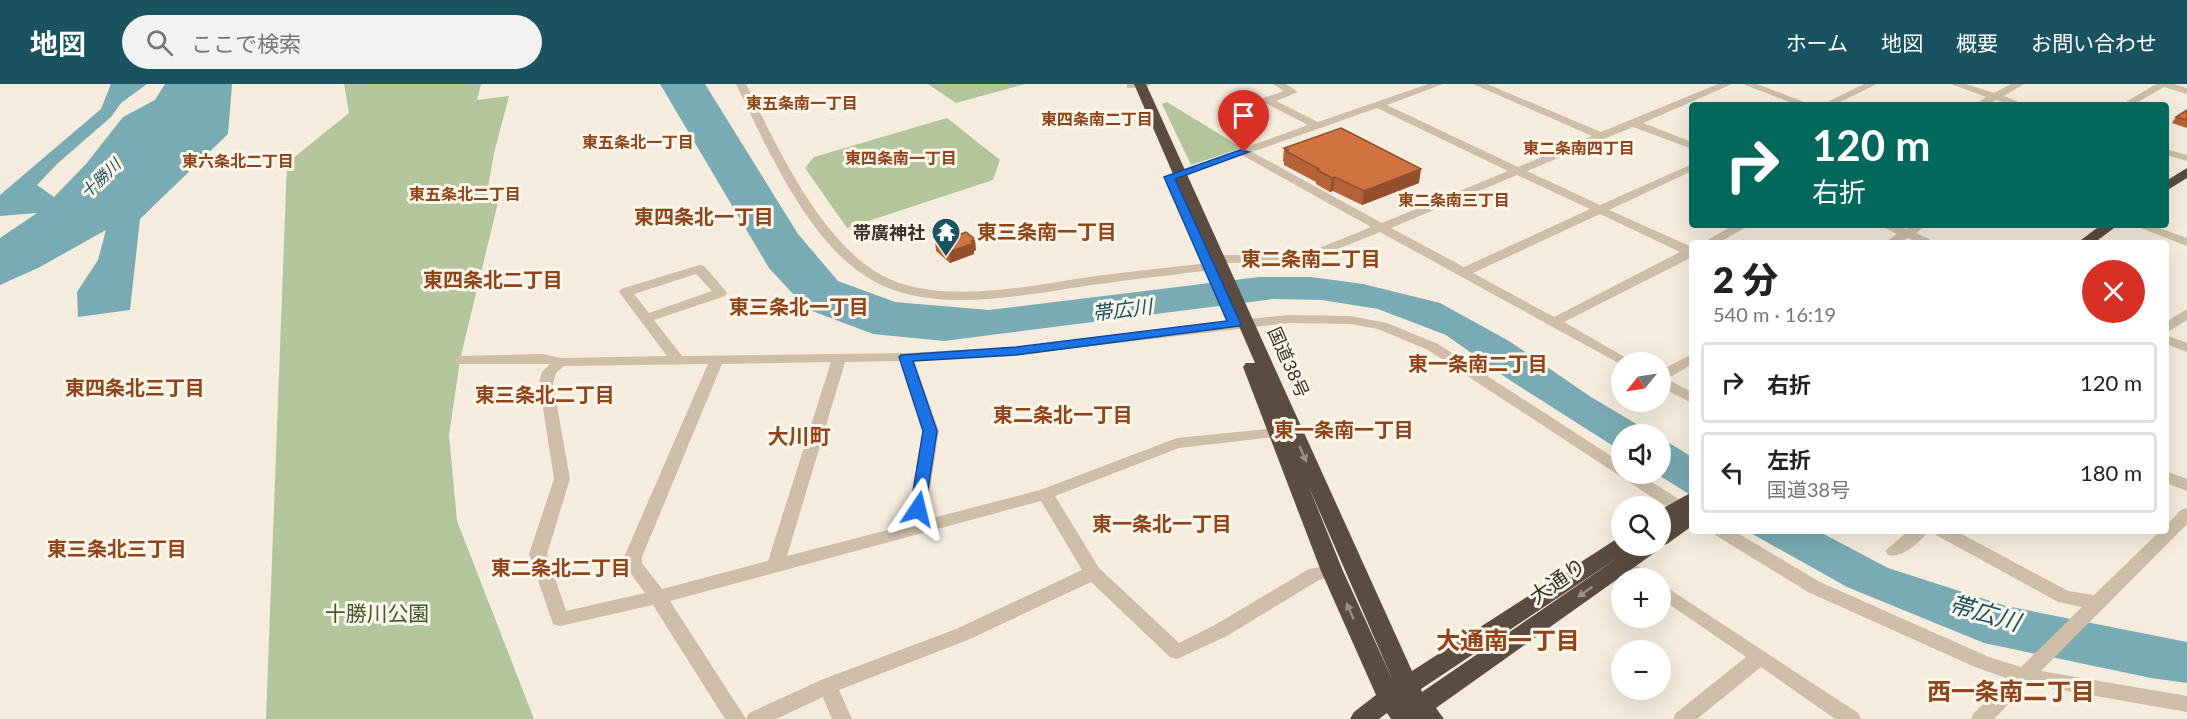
<!DOCTYPE html>
<html lang="ja">
<meta charset="utf-8">
<style>
body{margin:0;font-family:Lato,"Noto Sans JP",sans-serif;background:#f2f2f2;color:#222;height:100vh;display:flex;flex-direction:column;font-size:22px;white-space:nowrap}
*{box-sizing:border-box;margin:0}
p{font-size:20px;color:#767676}
.icon{flex:none;width:33px;height:33px;fill:none;stroke:currentColor;stroke-width:2;stroke-linecap:round;stroke-linejoin:round}
.map{position:relative;flex:1;overflow:hidden}
.drawer{position:absolute;left:1689px;top:156px;width:480px;height:294px;display:flex;flex-direction:column;background:#fff;border-radius:6px;box-shadow:0 6px 24px #0002}
.drawer>*{flex:none}
.hud{position:absolute;left:1689px;top:18px;width:480px;height:126px;border-radius:6px;box-shadow:0 6px 24px #0002;background:#00695c;color:#fff;overflow:hidden}
.needle{width:39px;rotate:240deg}
.tools{position:absolute;left:1611px;top:268px;display:grid;gap:12px}
.tools a{display:grid;place-items:center;width:60px;height:60px;border-radius:50%;background:#fff;box-shadow:0 6px 24px #0002;font-size:30px}
.pin{position:absolute;display:grid;place-items:center;width:51px;height:51px;color:#fff;margin:-62px -26px;border-radius:50% 50% 50% 0;rotate:-45deg;box-shadow:0 0 6px #0007}
.pin .icon{rotate:45deg}
.me{position:absolute;width:66px;margin:-33px;rotate:10deg;stroke-linejoin:round;filter:drop-shadow(0 0 4px #0008)}
.turn{display:flex;align-items:center;gap:21px;height:126px;padding:0 24px;font-size:27px}
.turn .icon{width:78px;height:78px;stroke-width:2.5}
.turn b{display:block;font-size:42px;line-height:51px}
.round{display:grid;place-items:center;flex:none;width:63px;height:63px;border-radius:32px;background:#f2f2f2}
.summary{display:flex;align-items:center;justify-content:space-between;height:102px;padding:0 24px}
h1{font-size:36px;font-weight:800;line-height:45px}
ul{padding:0;list-style:none}
li{display:flex;align-items:center;gap:18px;height:81px;margin:0 12px 9px;padding:0 12px;border:3px solid #e0e0e0;border-radius:6px}
li div{flex:1}
li b{display:block;font-size:22px}
li em{font-style:normal}
header{display:flex;align-items:center;gap:36px;box-sizing:border-box;height:84px;padding:0 30px;background:#1a5360;color:#fff}
header strong{font-size:28px}
nav{display:flex;gap:33px;margin-inline-start:auto;font-size:21px}
.search{width:420px;height:54px;background:#f2f2f2;display:flex;align-items:center;gap:15px;box-sizing:border-box;padding:0 21px;border-radius:33px;color:#767676;font-size:22px}
.map>svg:first-child{display:block}
.green{fill:#b2c59b}
.water{fill:#79abb4}
.lines{fill:none;stroke-linecap:round;stroke-linejoin:round}
.minor{fill:#cebea8;fill-rule:evenodd}
.highway{fill:#5c4b3f;fill-rule:evenodd}
.wall{fill:#b36337}
.shaded-wall{fill:#92502d}
.building{fill:#d07340;stroke:#92502d;stroke-width:1.5}
.oneway{fill:#9c8f83}
.route{fill:#1a73e8;stroke:#114b97;stroke-width:1.5}
.labels{text-anchor:middle;dominant-baseline:central;stroke-width:6;stroke-linejoin:round;paint-order:stroke}
.far-neighbourhood-label{font-size:16px;font-weight:bold;fill:#91441a;stroke:#fbf6ea}
.far-water-label{font-size:16px;font-style:italic;fill:#1a5360;stroke:#fbf6ea}
.poi-label{font-size:18px;font-weight:bold;fill:#3a3029;stroke:#fbf6ea;text-anchor:end}
.street-label{font-size:18px;fill:#3a3029;stroke:#fbf6ea}
.neighbourhood-label{font-size:20px;font-weight:bold;fill:#91441a;stroke:#fbf6ea}
.water-label{font-size:20px;font-style:italic;fill:#1a5360;stroke:#fbf6ea}
.quarter-label{font-size:21px;font-weight:bold;fill:#91441a;stroke:#fbf6ea}
.near-street-label{font-size:21px;fill:#3a3029;stroke:#fbf6ea}
.near-park-label{font-size:21px;fill:#435b2a;stroke:#fbf6ea}
.near-water-label{font-size:24px;font-style:italic;fill:#1a5360;stroke:#fbf6ea}
.near-neighbourhood-label{font-size:24px;font-weight:bold;fill:#91441a;stroke:#fbf6ea}
</style>
<header>
<strong>地図</strong>
<div class="search"><svg class="icon" aria-label="search" viewBox="0 0 24 24"><circle cx="10" cy="10" r="6"/><path d="M15 15l6 6"/></svg>ここで検索</div>
<nav><a>ホーム</a><a>地図</a><a>概要</a><a>お問い合わせ</a></nav>
</header>
<div class="map">
<svg width="2187" height="635" viewBox="0 0 2187 635">
<rect width="100%" height="100%" fill="#f5ecdd"/>
<!-- green -->
<g class="green">
<path d="M344,0H481L477,16L509,12L494,69L486,115L499,114L460,276L449,351L457,437L534,635H266L287,79L349,29Z"/>
<path d="M928,0H1025L956,19Z"/>
<path d="M1167,18L1242,64L1191,81L1162,20Z"/>
<path d="M947,34L1000,76L993,96L847,144L805,84L814,73Z"/>
</g>
<!-- water -->
<g class="water">
<path d="M111,0H147L121,19L111,33L57,80L37,101L54,113L86,80L123,33L155,16L165,0H232L228,50L140,135L130,226L78,233L77,208L98,176L106,146L38,184L0,201V154L37,129L0,132V111L101,25Z"/>
<path d="M660,0H705L798,150L838,197L895,218L989,226L1259,193H1311L1363,200L1440,219L1509,257L1591,313L1655,351H1622L1621,367L1508,295L1446,251L1378,225L1322,216L1273,215L944,257L873,250L807,225L769,184Z"/>
<path d="M1661,354L1692,373V412L1657,390H1660Z"/>
<path d="M1747,447H1818L1888,484L2006,522L2187,558V599L2151,594L1984,559L1847,503Z"/>
</g>
<g class="lines">
<!-- minor -->
<g class="minor">
<path d="M736,0H746C776,61 820,157 881,191C940,223 1033,201 1096,192C1134,187 1172,183 1209,179L1204,175L1210,171H1302L1371,143L1242,71L1173,95H1165L1163,93L1308,41L1263,18V14L1284,7L1273,0H1286L1298,8L1276,17L1318,38L1428,0H1443L1387,21L1518,83L1592,52L1473,0H1487L1601,48L1718,0H1732L1643,39L1692,58V65L1633,43L1527,87L1600,121L1692,80V87L1609,126L1692,163V173L1564,238L1635,279H1622V281L1380,148L1303,179H1227V184L1222,185C1181,190 1141,194 1100,200C1031,209 935,233 872,196C809,161 766,62 736,0ZM1377,24L1508,87L1382,139L1252,68ZM1517,91L1590,125L1464,183L1391,144ZM1600,130L1680,168L1554,233L1473,189Z"/>
<path d="M1127,0H1151L1146,3L1127,4Z"/>
<path d="M1743,0H1757L1812,21H1797Z"/>
<path d="M1864,0H1877L1834,21H1821Z"/>
<path d="M1951,0H1966L1994,9L2011,0H2024L2004,12L2026,21H2011L1996,16L1987,21H1974L1986,13Z"/>
<path d="M2156,0H2174L2187,4V10L2164,3L2133,21H2121Z"/>
<path d="M2166,65L2187,71V77L2166,71Z"/>
<path d="M1734,141H1750L1718,159H1702Z"/>
<path d="M1880,141H1897L1906,145L1912,141H1927L1916,149L1937,159H1920L1908,154L1899,159H1884L1897,150Z"/>
<path d="M2133,141H2151L2187,154V162Z"/>
<path d="M699,181L704,182L725,206L727,209L725,212L654,236L682,272L906,269L1016,263L1235,236L1290,231L1350,232L1387,239L1438,260L1622,379V390H1639L1685,419L1687,423L1685,427H1673L1428,266L1378,245L1350,240L1290,239L1016,271L914,277L939,347L925,436L1040,406L1177,354L1278,344L1286,349L1283,352L1179,364L1055,412L1099,484L1179,559L1213,542L1309,485L1332,481L1338,482L1341,487L1338,492L1319,496L1227,552L1177,575L1170,573L1091,498L970,555L839,606L852,635H832L823,613L776,635H725L653,521L560,542L553,540L529,470L554,395L539,299L542,288L550,280H460L453,276L460,272L543,270L560,274L667,272L619,208L621,205ZM696,190L712,207L649,229L634,210ZM900,277L923,347L907,441L787,472L845,278ZM831,278L768,477L662,505L642,479V473L722,280ZM708,280L624,473L627,484L645,509L566,527L547,470L570,395L553,299L556,289L564,282ZM1041,417L1082,486L956,545L821,596L749,629L746,635L670,517Z"/>
<path d="M2187,225V236L2166,249V238Z"/>
<path d="M2166,251L2187,259V268L2166,260Z"/>
<path d="M1692,270V280L1667,295L1692,308V319L1660,303V287Z"/>
<path d="M2166,387L2187,395V407L2166,399Z"/>
<path d="M2187,424V440L2041,587L2187,612V628L2028,600L1994,635H1971L1974,629L2009,595L1975,583L1808,508L1715,451L1712,447H1734L1820,498L1989,573L2021,583L2082,523L2058,518L1936,451L1933,447H1956L2068,507L2094,511L2160,447H2166V441L2181,426Z"/>
<path d="M1908,447H1928C1921,458 1901,475 1888,471L1885,467Z"/>
<path d="M1624,474L1651,490L1654,495H1632L1615,480L1618,476Z"/>
<path d="M1660,499L1858,629L1861,635H1835L1761,583L1697,635H1673L1676,629L1746,573L1660,514Z"/>
</g>
<!-- highway -->
<g class="highway">
<path d="M1134,0H1146L1412,587L1615,456L1622,454V462H1632L1630,466L1635,462H1660V444L1664,442L1660,443V426L1692,408V442L1667,460L1660,462L1657,467L1436,624L1444,635H1391L1387,629L1379,635H1350L1354,628L1376,611L1321,487L1243,283L1246,279H1255ZM1308,401L1394,599L1343,487ZM1616,475L1422,608L1421,605Z"/>
<path d="M2187,84V94L2166,107V97Z"/>
<path d="M2101,141H2118L2094,159H2077Z"/>
</g>
</g>
<!-- wall -->
<g class="wall">
<path d="M2187,26V44L2172,39L2176,33Z"/>
<path d="M1284,64L1419,99L1362,121L1333,107L1330,108L1316,100V98L1284,81V78L1283,77Z"/>
<path d="M935,155L976,166L974,167V170L950,179L936,167Z"/>
</g>
<!-- shaded-wall -->
<g class="shaded-wall">
<path d="M1421,85L1419,99L1362,121L1364,107Z"/>
<path d="M1335,93L1333,107L1330,108L1332,94Z"/>
<path d="M975,155L976,166L974,167V170L950,179L949,168Z"/>
</g>
<!-- building -->
<g class="building">
<path d="M2187,26V36L2176,33Z"/>
<path d="M1341,44L1421,85L1364,107L1335,93L1332,94L1317,86L1319,85L1286,67L1288,66L1284,64Z"/>
<path d="M958,148L961,150L966,148L975,155L971,157L974,159L949,168L935,155Z"/>
</g>
<!-- one-way arrows -->
<defs><path id="oneway-solid" d="M-6-.8H1V-3.2L6.5 0L1 3.2V.8H-6Z" transform="scale(1.5)"/></defs>
<g class="oneway">
<use href="#oneway-solid" transform="translate(1303 370) rotate(66)"/>
<use href="#oneway-solid" transform="translate(1585 508) rotate(145)"/>
<use href="#oneway-solid" transform="translate(1350 527) rotate(-114)"/>
</g>
<!-- route -->
<path class="route" d="M1240,66L1249,68L1175,95L1241,240L1239,242L1016,271L913,277L937,347L925,425L918,430L912,428L910,425L923,347L899,273L901,271L1016,263L1227,237L1164,93Z"/>
<!-- icons -->
<defs>
<g id="temple-pin" transform="scale(1.5)"><path d="M0 17L-7.5 6A9.5 9.5 0 1 1 7.5 6Z" fill="#1a5360" stroke="#fbf6ea"/><path d="M0-6L5-2H3V0L6.5 2.5H4V6H1.5V3h-3V6H-4V2.5H-6.5L-3 0V-2H-5Z" fill="#fff"/></g>
</defs>
<g fill-rule="evenodd">
<use href="#temple-pin" x="946" y="148"/>
</g>
<g class="labels">
<!-- far-neighbourhood labels -->
<g class="far-neighbourhood-label">
<text x="802" y="18">東五条南一丁目</text>
<text x="1097" y="34">東四条南二丁目</text>
<text x="638" y="57">東五条北一丁目</text>
<text x="1579" y="63">東二条南四丁目</text>
<text x="901" y="73">東四条南一丁目</text>
<text x="238" y="76">東六条北二丁目</text>
<text x="465" y="109">東五条北二丁目</text>
<text x="1454" y="115">東二条南三丁目</text>
</g>
<!-- far-water labels -->
<g class="far-water-label">
<text transform="translate(100 94) rotate(-44)">十勝川</text>
</g>
<!-- poi labels -->
<g class="poi-label">
<text x="925" y="148">帯廣神社</text>
</g>
<!-- street labels -->
<g class="street-label">
<text transform="translate(1289 278) rotate(66)">国道38号</text>
</g>
<!-- neighbourhood labels -->
<g class="neighbourhood-label">
<text x="704" y="132">東四条北一丁目</text>
<text x="1047" y="147">東三条南一丁目</text>
<text x="1311" y="174">東二条南二丁目</text>
<text x="493" y="195">東四条北二丁目</text>
<text x="799" y="222">東三条北一丁目</text>
<text x="1478" y="279">東一条南二丁目</text>
<text x="135" y="303">東四条北三丁目</text>
<text x="545" y="310">東三条北二丁目</text>
<text x="1063" y="330">東二条北一丁目</text>
<text x="1344" y="345">東一条南一丁目</text>
<text x="1162" y="439">東一条北一丁目</text>
<text x="117" y="464">東三条北三丁目</text>
<text x="561" y="483">東二条北二丁目</text>
</g>
<!-- water labels -->
<g class="water-label">
<text transform="translate(1122 225) rotate(-7)">帯広川</text>
</g>
<!-- quarter labels -->
<g class="quarter-label">
<text x="799" y="351">大川町</text>
</g>
<!-- near-street labels -->
<g class="near-street-label">
<text transform="translate(1557 496) rotate(-35)">大通り</text>
</g>
<!-- near-park labels -->
<g class="near-park-label">
<text x="377" y="528">十勝川公園</text>
</g>
<!-- near-water labels -->
<g class="near-water-label">
<text transform="translate(1985 528) rotate(16)">帯広川</text>
</g>
<!-- near-neighbourhood labels -->
<g class="near-neighbourhood-label">
<text x="1508" y="555">大通南一丁目</text>
<text x="2011" y="606">西一条南二丁目</text>
</g>
</g>
</svg>
<div class="tools">
<a><svg class="needle" viewBox="-14 -14 28 28"><path d="M0-13l5 13h-10z" fill="#e53935"/><path d="M0 13l5-13h-10z" fill="#767676"/></svg></a>
<a><svg class="icon" aria-label="sound" viewBox="0 0 24 24"><path d="M4 9h4l5-4v14l-5-4H4zM17 9q2 3 0 6"/></svg></a>
<a><svg class="icon" aria-label="search" viewBox="0 0 24 24"><circle cx="10" cy="10" r="6"/><path d="M15 15l6 6"/></svg></a>
<a>+</a>
<a>−</a>
</div>
<div class="pin" style="left:1244px;top:68px;background:#d93025"><svg class="icon" aria-label="arrive" viewBox="0 0 24 24"><path d="M6 21V4h12l-3 4 3 4H6"/></svg></div>
<svg class="me" style="left:918px;top:425px" viewBox="-20 -20 40 40"><path d="M0-17L14 15 0 8-14 15z" fill="#1a73e8" stroke="#fff" stroke-width="4"/></svg>
<div class="hud">
<div class="turn"><svg class="icon" aria-label="right" viewBox="0 0 24 24"><path d="M7 20v-9h11M14 6l5 5-5 5"/></svg><div><b>120 m</b>右折</div></div>
</div>
<section class="drawer">
<div class="summary"><div><h1>2 分</h1><p>540 m · 16:19</p></div><a class="round" style="background:#d93025;color:#fff"><svg class="icon" aria-label="close" viewBox="0 0 24 24"><path d="M6 6l12 12M18 6L6 18"/></svg></a></div>
<ul>
<li><svg class="icon" aria-label="right" viewBox="0 0 24 24"><path d="M7 20v-9h11M14 6l5 5-5 5"/></svg><div><b>右折</b></div><em>120 m</em></li>
<li><svg class="icon" aria-label="left" viewBox="0 0 24 24"><path d="M17 20v-9H6M10 6l-5 5 5 5"/></svg><div><b>左折</b><p>国道38号</p></div><em>180 m</em></li>
</ul>
</section>
</div>
